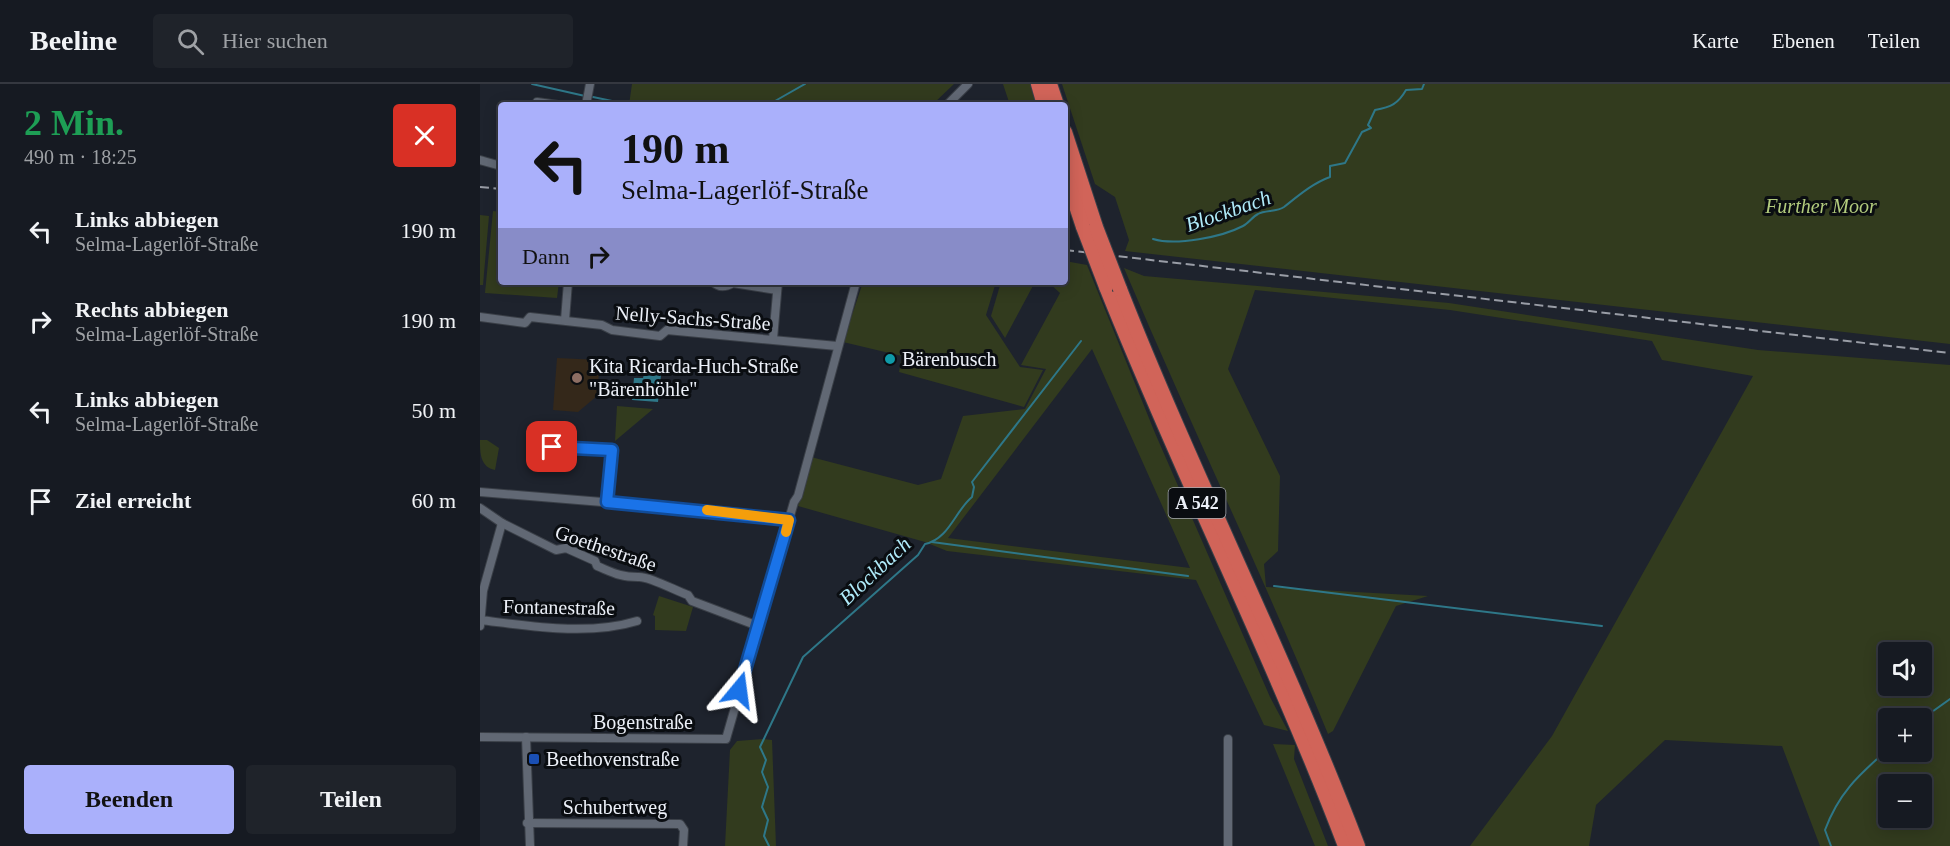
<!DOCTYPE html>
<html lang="de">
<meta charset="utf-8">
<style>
body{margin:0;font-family:Georgia,serif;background:#1f232a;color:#f1f3f6;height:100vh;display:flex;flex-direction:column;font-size:22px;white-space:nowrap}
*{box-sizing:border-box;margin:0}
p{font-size:20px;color:#9ea1a5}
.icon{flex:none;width:33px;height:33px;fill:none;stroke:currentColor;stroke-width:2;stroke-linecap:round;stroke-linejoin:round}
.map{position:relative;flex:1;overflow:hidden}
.side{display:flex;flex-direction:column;background:#161a22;width:480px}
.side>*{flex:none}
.banner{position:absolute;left:18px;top:18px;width:570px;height:183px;border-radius:6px;box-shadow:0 3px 15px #0003,0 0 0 2px #353840;background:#aab0fb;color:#111;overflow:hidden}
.tools{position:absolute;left:1398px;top:558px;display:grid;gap:12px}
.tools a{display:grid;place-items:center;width:54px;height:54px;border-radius:6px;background:#161a22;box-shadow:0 3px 15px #0003,0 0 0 2px #353840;font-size:30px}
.pin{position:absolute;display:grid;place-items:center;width:51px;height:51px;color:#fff;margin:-26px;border-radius:12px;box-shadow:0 3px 9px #0006}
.me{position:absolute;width:66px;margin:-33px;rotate:16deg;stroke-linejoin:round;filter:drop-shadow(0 0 4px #0008)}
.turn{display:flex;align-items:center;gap:21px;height:126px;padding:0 24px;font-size:27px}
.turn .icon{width:78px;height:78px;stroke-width:2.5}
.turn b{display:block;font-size:42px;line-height:51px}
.then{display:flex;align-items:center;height:57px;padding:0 24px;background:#0003;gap:12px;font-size:22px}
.round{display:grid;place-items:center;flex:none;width:63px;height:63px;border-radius:6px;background:#1f232a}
.summary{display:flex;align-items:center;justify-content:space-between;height:102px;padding:0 24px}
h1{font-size:36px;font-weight:700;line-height:45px;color:#1e9e55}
.cta{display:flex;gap:12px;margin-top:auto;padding:12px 24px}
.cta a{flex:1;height:69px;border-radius:6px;background:#aab0fb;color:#111;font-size:24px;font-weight:700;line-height:69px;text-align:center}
.cta a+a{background:#1f232a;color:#f1f3f6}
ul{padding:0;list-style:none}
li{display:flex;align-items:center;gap:18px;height:90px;padding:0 24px}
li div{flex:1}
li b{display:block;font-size:22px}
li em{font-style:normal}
header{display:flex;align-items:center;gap:36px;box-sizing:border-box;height:84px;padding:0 30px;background:#161a22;border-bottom:2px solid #353840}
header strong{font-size:28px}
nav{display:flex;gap:33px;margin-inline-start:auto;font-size:21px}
.search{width:420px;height:54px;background:#1f232a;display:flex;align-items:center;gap:15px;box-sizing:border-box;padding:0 21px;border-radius:6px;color:#9ea1a5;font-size:22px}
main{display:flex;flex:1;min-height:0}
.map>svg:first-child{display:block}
.education{fill:#34281a}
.green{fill:#323b1e;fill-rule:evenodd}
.water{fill:#2e7788}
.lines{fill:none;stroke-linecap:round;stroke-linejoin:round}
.stream{stroke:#2e7788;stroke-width:2}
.minor-casing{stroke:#3a3f47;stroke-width:10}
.motorway-casing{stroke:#3a3f47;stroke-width:16}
.minor{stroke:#616874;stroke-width:8}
.motorway{stroke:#d16459;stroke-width:14}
.rail{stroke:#999da6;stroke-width:2;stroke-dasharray:9 4.5;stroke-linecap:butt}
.motorway-bridge-casing{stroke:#3a3f47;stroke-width:16;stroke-linecap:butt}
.motorway-bridge{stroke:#d16459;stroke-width:14}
.route-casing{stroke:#114b97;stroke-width:15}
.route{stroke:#1a73e8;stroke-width:10}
.slow{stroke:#f59e0b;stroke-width:10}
.culture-dot{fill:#0f9aa8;stroke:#0a0d11;stroke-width:2}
.education-dot{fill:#8d6e63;stroke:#0a0d11;stroke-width:2}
.transit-dot{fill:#1a4fb4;stroke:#0a0d11;stroke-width:2}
.labels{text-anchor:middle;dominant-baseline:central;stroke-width:6;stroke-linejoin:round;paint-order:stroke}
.shield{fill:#0a0d11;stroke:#a8acb3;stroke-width:1.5}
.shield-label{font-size:18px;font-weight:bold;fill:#ecf0f8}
.park-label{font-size:20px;font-style:italic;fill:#b2cb7d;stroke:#0a0d11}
.street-label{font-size:20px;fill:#ecf0f8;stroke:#0a0d11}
.poi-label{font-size:20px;fill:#ecf0f8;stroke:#0a0d11;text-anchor:start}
.water-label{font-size:21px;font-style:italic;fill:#b0ebfa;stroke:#0a0d11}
</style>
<header>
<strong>Beeline</strong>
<div class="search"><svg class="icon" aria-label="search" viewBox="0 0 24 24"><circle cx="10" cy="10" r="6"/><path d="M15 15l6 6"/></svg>Hier suchen</div>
<nav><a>Karte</a><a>Ebenen</a><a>Teilen</a></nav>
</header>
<main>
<section class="side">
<div class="summary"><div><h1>2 Min.</h1><p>490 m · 18:25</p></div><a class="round" style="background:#d93025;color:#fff"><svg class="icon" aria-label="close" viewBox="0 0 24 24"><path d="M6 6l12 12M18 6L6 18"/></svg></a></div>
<ul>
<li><svg class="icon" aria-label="left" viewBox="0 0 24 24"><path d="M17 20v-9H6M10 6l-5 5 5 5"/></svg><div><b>Links abbiegen</b><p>Selma-Lagerlöf-Straße</p></div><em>190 m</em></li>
<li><svg class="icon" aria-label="right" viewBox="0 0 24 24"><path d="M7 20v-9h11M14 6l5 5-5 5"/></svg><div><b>Rechts abbiegen</b><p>Selma-Lagerlöf-Straße</p></div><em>190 m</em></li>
<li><svg class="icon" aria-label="left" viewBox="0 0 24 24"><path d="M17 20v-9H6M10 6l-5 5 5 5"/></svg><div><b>Links abbiegen</b><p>Selma-Lagerlöf-Straße</p></div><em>50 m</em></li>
<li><svg class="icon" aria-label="arrive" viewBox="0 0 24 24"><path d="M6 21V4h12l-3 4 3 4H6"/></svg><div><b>Ziel erreicht</b></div><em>60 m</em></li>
</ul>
<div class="cta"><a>Beenden</a><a>Teilen</a></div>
</section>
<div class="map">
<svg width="1470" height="762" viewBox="0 0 1470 762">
<rect width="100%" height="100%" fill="#1e232d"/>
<!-- education -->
<path class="education" d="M77,274L120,276L117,312L98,328L73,326Z"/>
<!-- green -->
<g class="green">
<path d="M152,0H474L452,21H149Z"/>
<path d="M523,0H550L556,21H530Z"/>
<path d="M582,0H1470V260L645,167L649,156L635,113L615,100Z"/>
<path d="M13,127L21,128V198H79L77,214L5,209Z"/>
<path d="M0,131L9,132L3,201H0Z"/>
<path d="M585,177L607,181L675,349L790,613L808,647L784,641L716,496L467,467L445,458L318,422L331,373L438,401L461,395L483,332L545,325L566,285L541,281L580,209L568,198H585ZM612,265L710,484L468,454Z"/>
<path d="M644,184L664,192L969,219L1278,266L1470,281V762H1340L1302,662L1185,656L1116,721L1109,762H990L1072,652L1273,292L1182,276L1172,257L970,226L775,206L748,285L800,392L798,467L784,480L786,503L948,512L916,522L853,647L848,650C784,493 710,340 644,184ZM1408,568H1442V602H1408ZM1408,634H1442V668H1408ZM1408,700H1442V734H1408Z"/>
<path d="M383,198H516L506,231L540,283L563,286L544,323L419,288L422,272L363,258Z"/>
<path d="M521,198H555L525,254L511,232Z"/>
<path d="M137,322L173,325L135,357Z"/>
<path d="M0,356H7L19,364L15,386C0,383 0,369 0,356Z"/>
<path d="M179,512L213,523L206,547L175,546V532L173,531Z"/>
<path d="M283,655L292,656L296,762H245L250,666L257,657Z"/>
<path d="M793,660L815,661L814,675L848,762H835Z"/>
</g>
<!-- water -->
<path class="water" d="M164,290L181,291L178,318L152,316L154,294H163Z"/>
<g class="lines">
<!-- stream -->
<g class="stream">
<path d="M52,0L105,12"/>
<path d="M113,13L151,21"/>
<path d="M288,21L325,0"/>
<path d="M673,155C696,162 742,153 763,142C769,139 772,133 778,130C785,126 797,128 804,123C818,112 833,99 850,93V82L865,79L882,48L891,44L888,41L895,26C911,23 918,20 926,6L942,5L944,0"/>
<path d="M452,458L708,492"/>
<path d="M794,502L1122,542"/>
<path d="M1442,635L1470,615"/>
<path d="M289,762L284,752L288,736L282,723L288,703L282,688L286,676L280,663L323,573L438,471L445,460C469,455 475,427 492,413L494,403L492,398L601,257"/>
<path d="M1351,762L1345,746C1359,708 1379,691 1408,665"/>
</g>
<!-- minor casing -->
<g class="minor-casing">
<g id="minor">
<path d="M57,18L78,21"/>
<path d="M106,21L110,0"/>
<path d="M467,21L488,0"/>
<path d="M0,76L21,82"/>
<path d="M213,198H214"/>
<path d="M233,198C239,204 246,203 253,199L297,206"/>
<path d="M0,233L45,239L50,233L122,241L132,246L180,252L187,246L357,262"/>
<path d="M85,236L88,198"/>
<path d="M293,255L298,198"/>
<path d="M72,363L132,366L127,418"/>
<path d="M0,408L244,428L309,436"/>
<path d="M0,424L22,439L76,466L86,464L115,477L117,482C134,489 140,493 158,493C169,492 196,507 208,511L212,517L278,542"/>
<path d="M0,536C50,542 108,552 157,537"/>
<path d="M0,542L3,507L22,439"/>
<path d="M0,653L246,655L314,418L318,412L376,198"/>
<path d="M46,653L50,762"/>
<path d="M47,739L200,740L204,746L203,762"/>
<path d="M748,762V655"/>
</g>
</g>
<!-- motorway casing -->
<g class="motorway-casing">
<g id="motorway">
<path d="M558,0L564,21"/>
<path d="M570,0L577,21"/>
<path d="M585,48L616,143"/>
<path d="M585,89L603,143"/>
<path d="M626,203C701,391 793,573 865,762"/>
<path d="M640,205C714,393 806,573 878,762"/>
</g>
</g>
<!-- minor -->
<use href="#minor" class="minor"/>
<!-- motorway -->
<use href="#motorway" class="motorway"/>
<!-- rail -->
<g class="rail">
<path d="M0,103L21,105"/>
<path d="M585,166L1470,269"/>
</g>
<!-- motorway-bridge casing -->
<g class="motorway-bridge-casing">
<g id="motorway-bridge">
<path d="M603,143L626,203"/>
<path d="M616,143L640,205"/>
</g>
</g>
<!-- motorway-bridge -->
<use href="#motorway-bridge" class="motorway-bridge"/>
</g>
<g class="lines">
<!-- route casing -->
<g class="route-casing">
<path id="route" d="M72,363L132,366L127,418L309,436L259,606"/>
</g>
<!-- route -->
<use href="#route" class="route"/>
<!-- slow -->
<path class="slow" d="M227,426L309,436L306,448"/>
</g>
<!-- markers -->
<circle class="culture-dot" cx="410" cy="275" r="6"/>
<circle class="education-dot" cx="97" cy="294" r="6"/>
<rect class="transit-dot" x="48" y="669" width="12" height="12" rx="3"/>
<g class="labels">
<!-- shield labels -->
<rect class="shield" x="688.5" y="404" width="57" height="30" rx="4.5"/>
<g class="shield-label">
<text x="717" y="419">A 542</text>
</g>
<!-- park labels -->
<g class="park-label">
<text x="1341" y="122">Further Moor</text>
</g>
<!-- street labels -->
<g class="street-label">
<text transform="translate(213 234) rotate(4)">Nelly-Sachs-Straße</text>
<text transform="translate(126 464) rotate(19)">Goethestraße</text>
<text transform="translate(79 523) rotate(1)">Fontanestraße</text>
<text x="163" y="638">Bogenstraße</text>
<text x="135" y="723">Schubertweg</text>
</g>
<!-- poi labels -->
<g class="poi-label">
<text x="422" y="275">Bärenbusch</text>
<text x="109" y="282">Kita Ricarda-Huch-Straße<tspan x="109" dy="23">"Bärenhöhle"</tspan></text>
<text x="66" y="675">Beethovenstraße</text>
</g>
<!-- water labels -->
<g class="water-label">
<text transform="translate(748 127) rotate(-19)">Blockbach</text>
<text transform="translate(395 487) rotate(-43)">Blockbach</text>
</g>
</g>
</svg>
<div class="tools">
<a><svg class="icon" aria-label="sound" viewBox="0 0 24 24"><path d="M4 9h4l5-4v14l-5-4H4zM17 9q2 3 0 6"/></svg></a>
<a>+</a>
<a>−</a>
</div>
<div class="pin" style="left:72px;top:363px;background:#d93025"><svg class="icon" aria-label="arrive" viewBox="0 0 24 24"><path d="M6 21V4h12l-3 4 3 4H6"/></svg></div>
<svg class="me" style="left:259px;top:606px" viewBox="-20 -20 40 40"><path d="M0-17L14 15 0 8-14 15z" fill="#1a73e8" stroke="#fff" stroke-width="4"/></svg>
<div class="banner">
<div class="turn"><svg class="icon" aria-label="left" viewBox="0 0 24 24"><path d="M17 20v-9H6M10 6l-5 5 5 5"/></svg><div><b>190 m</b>Selma-Lagerlöf-Straße</div></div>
<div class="then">Dann<svg class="icon" aria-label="right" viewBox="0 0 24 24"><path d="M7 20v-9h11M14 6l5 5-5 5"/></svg></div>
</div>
</div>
</main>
